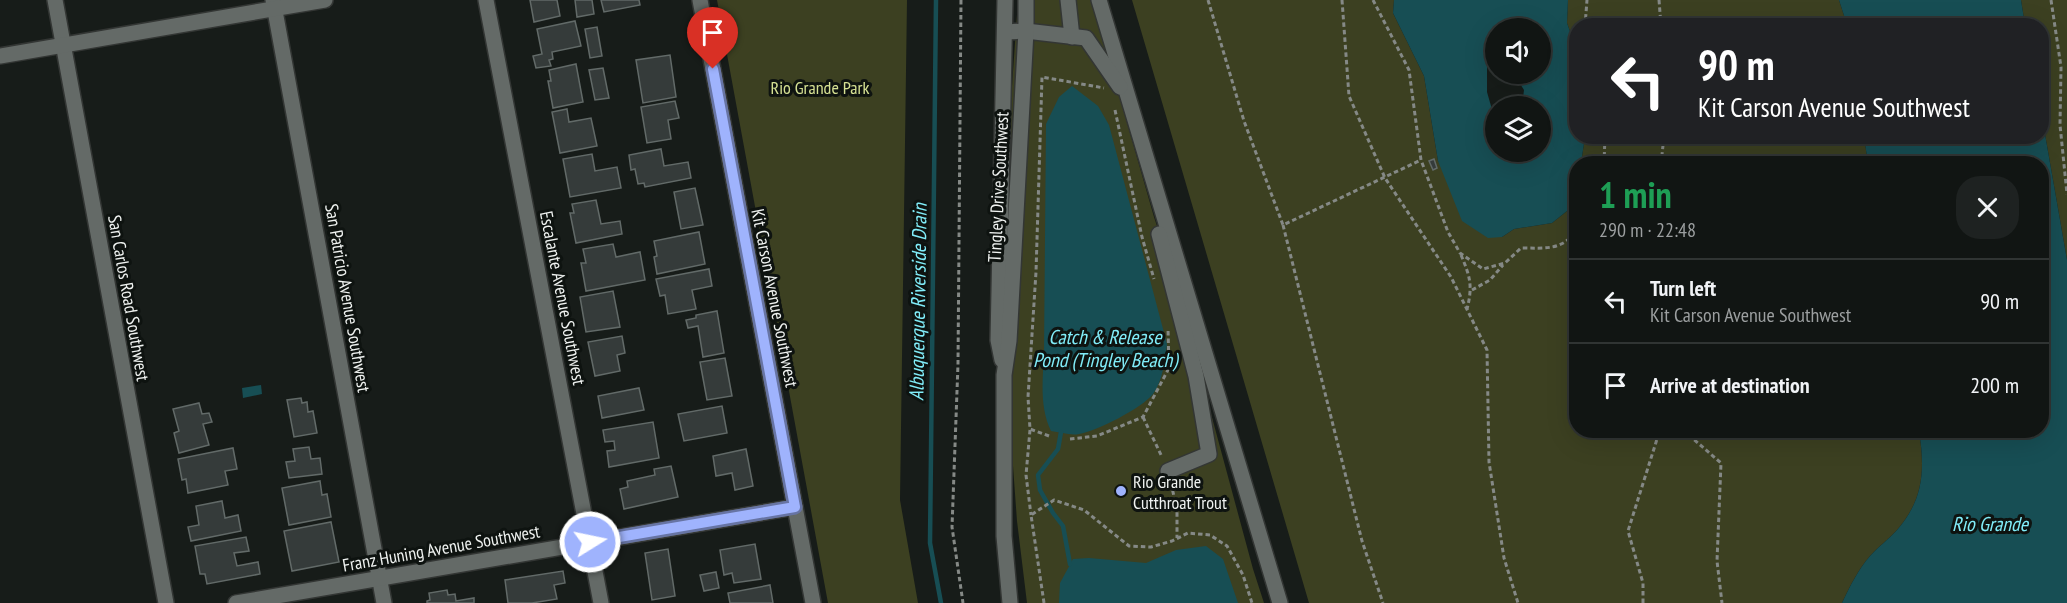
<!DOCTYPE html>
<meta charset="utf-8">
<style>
body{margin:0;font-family:"PT Sans Narrow",sans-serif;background:#1e2221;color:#f1f3f6;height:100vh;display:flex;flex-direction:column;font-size:22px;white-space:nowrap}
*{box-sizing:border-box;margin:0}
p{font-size:20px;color:#9c9fa0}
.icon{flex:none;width:33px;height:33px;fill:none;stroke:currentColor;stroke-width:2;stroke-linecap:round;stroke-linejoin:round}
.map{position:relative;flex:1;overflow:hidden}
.sheet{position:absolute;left:1569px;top:156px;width:480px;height:282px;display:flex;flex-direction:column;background:#111513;border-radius:24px;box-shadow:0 6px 24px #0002,0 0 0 2px #303433}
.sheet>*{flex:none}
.hud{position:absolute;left:1569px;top:18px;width:480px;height:126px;border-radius:24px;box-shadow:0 6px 24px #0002,0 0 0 2px #303433;background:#202124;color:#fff;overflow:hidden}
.tools{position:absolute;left:1485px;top:18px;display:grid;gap:12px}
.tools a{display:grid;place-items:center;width:66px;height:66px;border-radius:50%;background:#111513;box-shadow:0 6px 24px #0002,0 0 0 2px #303433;font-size:30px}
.pin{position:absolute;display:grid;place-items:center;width:51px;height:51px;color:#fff;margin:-62px -26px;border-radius:50% 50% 50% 0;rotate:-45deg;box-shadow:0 0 6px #0007}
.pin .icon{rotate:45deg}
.me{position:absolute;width:66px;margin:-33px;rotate:80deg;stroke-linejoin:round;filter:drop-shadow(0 0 4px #0008)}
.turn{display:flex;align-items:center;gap:21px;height:126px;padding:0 30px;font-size:27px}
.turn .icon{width:78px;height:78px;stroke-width:2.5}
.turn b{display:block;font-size:42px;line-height:51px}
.round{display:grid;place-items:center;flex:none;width:63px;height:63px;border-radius:24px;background:#1e2221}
.overview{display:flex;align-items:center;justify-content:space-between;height:102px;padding:0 30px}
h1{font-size:36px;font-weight:600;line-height:45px;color:#1e9e55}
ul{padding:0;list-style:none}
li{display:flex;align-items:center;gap:18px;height:84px;padding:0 30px;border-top:2px solid #303433}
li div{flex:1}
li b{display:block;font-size:22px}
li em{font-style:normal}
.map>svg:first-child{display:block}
.green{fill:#3c4021}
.water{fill:#174e54;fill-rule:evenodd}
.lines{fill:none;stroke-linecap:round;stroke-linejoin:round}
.stream{stroke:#174e54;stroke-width:4.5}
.building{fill:#353b3a;stroke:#626a68;stroke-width:1.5}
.minor-casing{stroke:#333634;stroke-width:18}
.path{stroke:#858986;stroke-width:3;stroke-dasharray:4.5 3;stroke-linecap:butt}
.minor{stroke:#646a67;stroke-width:15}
.route-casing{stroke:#6774a4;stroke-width:15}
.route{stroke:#9fb3fd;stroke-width:10}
.poi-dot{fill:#9fb3fd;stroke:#0e1310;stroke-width:2}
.labels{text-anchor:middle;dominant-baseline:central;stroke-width:6;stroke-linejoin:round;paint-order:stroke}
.park-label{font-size:18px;fill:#d6e193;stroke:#0e1310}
.street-label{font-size:18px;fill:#f0f3f1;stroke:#0e1310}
.poi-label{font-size:18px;fill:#f0f3f1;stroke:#0e1310;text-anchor:start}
.water-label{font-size:20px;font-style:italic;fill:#81edf9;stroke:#0e1310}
</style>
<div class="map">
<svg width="2067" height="603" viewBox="0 0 2067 603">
<rect width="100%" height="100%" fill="#171c19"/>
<!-- green -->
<g class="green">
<path d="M717,0H907L900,500L918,603H828Z"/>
<path d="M1018,0H1092L1154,217L1174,277L1253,569L1264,603H1027L1017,521L999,273Z"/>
<path d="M1132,0H1394L1393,13L1424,76L1438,161L1502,237L1514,229L1552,223L1572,207L1576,191V430L1919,431C1925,469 1924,499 1897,530C1889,539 1879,546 1870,556C1858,570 1850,586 1842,603H1309Z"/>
<path d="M1568,0H1839L1847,25L1576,26V48L1567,23Z"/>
<path d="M2021,0H2067V260L2042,117V26L2025,25Z"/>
<path d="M1585,136L1864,137L1868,163L1581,164Z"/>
</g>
<!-- water -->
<g class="water">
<path d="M1394,0H1568L1567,23L1576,48V136L1585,137L1581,163L1576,164V191L1572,207L1552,223L1514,229L1502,237L1488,238L1462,221L1438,161L1424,76L1393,13ZM1496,28H1540V74H1514L1524,90L1522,106H1540V152H1496L1495,120L1487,92V65L1495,63Z"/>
<path d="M1839,0H2021L2025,25H1847Z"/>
<path d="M1072,86L1098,106L1109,125L1167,344C1165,360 1163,380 1153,394C1142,408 1097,431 1079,434C1071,436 1060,432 1051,431C1039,406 1043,379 1044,352L1046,124L1059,97Z"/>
<path d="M2042,117L2067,260V603H1842C1850,586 1858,570 1870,556C1879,546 1889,539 1897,530C1924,499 1925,469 1919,431L2042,430V164L1868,163L1864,137L2042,136Z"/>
<path d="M261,385L262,394L243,398L242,388Z"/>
<path d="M1206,546L1223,559L1238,603H1059L1060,583L1073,559L1089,558L1146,563L1176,550Z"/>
</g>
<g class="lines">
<!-- stream -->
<g class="stream">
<path d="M936,0L930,543L941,603"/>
<path d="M1061,432L1058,449L1038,475L1040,490L1053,513L1063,526L1070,564"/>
</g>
</g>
<!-- building -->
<g class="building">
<path d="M530,0H557L560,16L534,22Z"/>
<path d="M575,0H592L594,14L577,17Z"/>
<path d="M601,0H639L640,5L604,12Z"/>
<path d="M575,21L581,46L552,52L553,59L549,60L551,66L536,68L533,56L542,54L537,29Z"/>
<path d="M597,27L602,56L590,58L585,29Z"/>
<path d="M670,55L676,97L643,103L636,60Z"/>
<path d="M576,64L583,102L553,108L548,81H551L549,70Z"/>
<path d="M603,68L609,98L595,100L589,70Z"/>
<path d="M675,101L679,118L668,120L671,139L647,143L641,107Z"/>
<path d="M567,109L569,122L591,118L597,146L560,153L552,112Z"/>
<path d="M661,149L664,166L688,162L691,178L645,187L644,183L638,184L635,169L631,170L629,155Z"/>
<path d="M592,154L595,171L617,167L621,188L570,197L563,159Z"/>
<path d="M1434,159L1437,168L1433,170L1429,161Z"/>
<path d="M695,188L703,225L681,229L674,192Z"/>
<path d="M596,200L601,224L620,221L622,234L576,243L570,213H574L572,204Z"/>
<path d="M699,232L705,264L657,274L654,257L657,256L654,241Z"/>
<path d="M613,244L616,257L640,252L645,280L586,291L581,263H586L583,249Z"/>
<path d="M709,269L712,286L692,290L696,309L668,314L665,295L660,296L656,279Z"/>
<path d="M613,291L620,327L586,332L580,297Z"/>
<path d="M717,311L724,353L703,357L698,326L688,328L686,320L696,318V315Z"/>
<path d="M622,336L625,353L617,355L620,371L595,376L588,342Z"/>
<path d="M725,358L732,396L707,400L700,362Z"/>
<path d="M639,388L644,410L602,418L598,396Z"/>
<path d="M301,398L302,403L307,402L308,412L313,411L317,433L294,437L287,400Z"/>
<path d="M199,403L202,414L209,413L212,422L203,424L209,445L179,453L174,433L179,431L173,409Z"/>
<path d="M722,406L727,433L684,441L678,414Z"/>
<path d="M653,422L659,458L609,467L607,451L615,450L614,441L605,442L603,430Z"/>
<path d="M309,447L311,459L320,458L322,474L289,478L286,462L295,461L293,449Z"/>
<path d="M233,448L237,469L225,471L228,485L188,493L186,479L182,480L178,459Z"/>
<path d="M746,449L753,486L735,490L732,473L716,476L713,456Z"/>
<path d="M671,466L678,497L624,509L620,489L628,487L627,481L655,475L654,469Z"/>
<path d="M320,481L322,495L327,494L331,517L289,525L282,488Z"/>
<path d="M222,501L225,518L238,515L241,531L191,541L188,527L199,525L196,506Z"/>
<path d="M331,522L339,562L292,571L284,531Z"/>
<path d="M246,537L249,551L234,553L237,566L258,562L260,574L207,584L205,574H200L195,546Z"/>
<path d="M755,544L761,579L734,583L732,573L724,575L720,550Z"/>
<path d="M668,549L675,596L652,600L645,553Z"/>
<path d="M563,571L565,583L554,585L557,599L532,603H508L505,580Z"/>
<path d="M716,572L719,588L704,591L700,575Z"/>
<path d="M770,585L773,603H730L728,593Z"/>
<path d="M447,590L448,595L455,594L456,601L474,598V603H427V601L430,600L429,593Z"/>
</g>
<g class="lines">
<!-- minor casing -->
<g class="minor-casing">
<g id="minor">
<path d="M55,0L166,603"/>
<path d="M273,0L384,603"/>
<path d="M486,0L601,603"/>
<path d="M700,0L813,603"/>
<path d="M1068,0L1072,37"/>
<path d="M1099,0L1280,603"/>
<path d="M1005,32L1026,31L1086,38L1120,87"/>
<path d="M0,56L325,0"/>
<path d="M1159,234L1196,376L1209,454L1168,471"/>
<path d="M1002,360L998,340L1005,0"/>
<path d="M236,603L795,507"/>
<path d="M1010,603L1004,536V375L1009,341L1026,31V0"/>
</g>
</g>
<!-- path -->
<g class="path">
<path d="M961,0L958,364L952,527L963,603"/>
<path d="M1208,0L1244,121L1283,225L1421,160"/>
<path d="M1342,0L1349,96L1385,178L1451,277L1487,350L1489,462L1504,558L1518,603"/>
<path d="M1373,0L1409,70L1421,160L1448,232L1460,253L1483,269L1505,263L1521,248C1544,248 1562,251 1576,231"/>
<path d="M1659,0L1661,26"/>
<path d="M2051,0L2061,67L2060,125L2067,194"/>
<path d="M1585,26L1587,0"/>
<path d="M1115,110L1142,237L1154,279"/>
<path d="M1604,164L1605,136"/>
<path d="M1661,164L1664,136"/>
<path d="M1283,225L1362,541L1383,603"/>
<path d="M1461,255C1470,276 1473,286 1467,309"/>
<path d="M1472,290L1490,280L1503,265"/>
<path d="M1143,417L1162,457"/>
<path d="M1030,430L1026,475L1031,515"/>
<path d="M1683,430L1721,463L1717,561L1722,603"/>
<path d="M1049,436L1030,429L1028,397L1036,272L1042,77L1104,88"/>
<path d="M1070,439L1097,436L1143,417L1169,368L1168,328"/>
<path d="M1171,483L1177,510V538"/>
<path d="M1044,603L1031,515L1054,500L1084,510L1129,546L1151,547L1172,541L1188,533L1210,535L1227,546L1243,575L1252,603"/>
<path d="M1643,603V583L1628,531L1658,436L1663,430"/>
</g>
<!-- minor -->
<use href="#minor" class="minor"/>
</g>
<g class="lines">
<!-- route casing -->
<g class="route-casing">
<path id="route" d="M590,542L795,507L713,69"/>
</g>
<!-- route -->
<use href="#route" class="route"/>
</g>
<!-- markers -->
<circle class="poi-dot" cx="1121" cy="491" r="6"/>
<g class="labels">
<!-- park labels -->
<g class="park-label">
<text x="820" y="87">Rio Grande Park</text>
</g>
<!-- street labels -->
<g class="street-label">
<text transform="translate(998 187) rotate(-87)">Tingley Drive Southwest</text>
<text transform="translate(129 298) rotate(80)">San Carlos Road Southwest</text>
<text transform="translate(348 298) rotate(80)">San Patricio Avenue Southwest</text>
<text transform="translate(563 298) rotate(79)">Escalante Avenue Southwest</text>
<text transform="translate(775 298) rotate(79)">Kit Carson Avenue Southwest</text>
<text transform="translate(441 548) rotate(-10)">Franz Huning Avenue Southwest</text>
</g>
<!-- poi labels -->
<g class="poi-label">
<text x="1133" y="481">Rio Grande<tspan x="1133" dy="21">Cutthroat Trout</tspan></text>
</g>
<!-- water labels -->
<g class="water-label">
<text transform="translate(918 302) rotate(-89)">Albuquerque Riverside Drain</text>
<text x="1105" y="337">Catch &amp; Release<tspan x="1105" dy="23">Pond (Tingley Beach)</tspan></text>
<text x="1990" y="524">Rio Grande</text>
</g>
</g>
</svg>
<div class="tools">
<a><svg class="icon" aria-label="sound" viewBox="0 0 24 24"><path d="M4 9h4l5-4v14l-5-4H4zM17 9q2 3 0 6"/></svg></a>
<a><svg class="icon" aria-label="layers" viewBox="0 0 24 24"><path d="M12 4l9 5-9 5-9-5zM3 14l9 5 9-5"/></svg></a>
</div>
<div class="pin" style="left:713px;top:69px;background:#d93025"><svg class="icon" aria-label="arrive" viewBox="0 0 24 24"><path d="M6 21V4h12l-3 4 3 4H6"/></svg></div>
<svg class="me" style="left:590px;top:542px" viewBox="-20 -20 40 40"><circle r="17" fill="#9fb3fd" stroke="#fff" stroke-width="3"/><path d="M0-11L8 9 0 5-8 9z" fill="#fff"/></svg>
<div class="hud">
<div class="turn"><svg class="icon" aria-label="left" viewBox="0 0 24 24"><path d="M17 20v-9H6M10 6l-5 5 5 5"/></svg><div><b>90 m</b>Kit Carson Avenue Southwest</div></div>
</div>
<section class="sheet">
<div class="overview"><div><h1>1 min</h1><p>290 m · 22:48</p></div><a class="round"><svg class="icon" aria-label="close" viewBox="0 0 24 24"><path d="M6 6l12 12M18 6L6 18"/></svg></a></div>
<ul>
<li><svg class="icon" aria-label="left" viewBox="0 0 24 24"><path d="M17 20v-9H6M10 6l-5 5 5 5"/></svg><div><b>Turn left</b><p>Kit Carson Avenue Southwest</p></div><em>90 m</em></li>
<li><svg class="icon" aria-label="arrive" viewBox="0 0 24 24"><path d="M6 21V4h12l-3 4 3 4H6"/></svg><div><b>Arrive at destination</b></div><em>200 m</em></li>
</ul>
</section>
</div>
